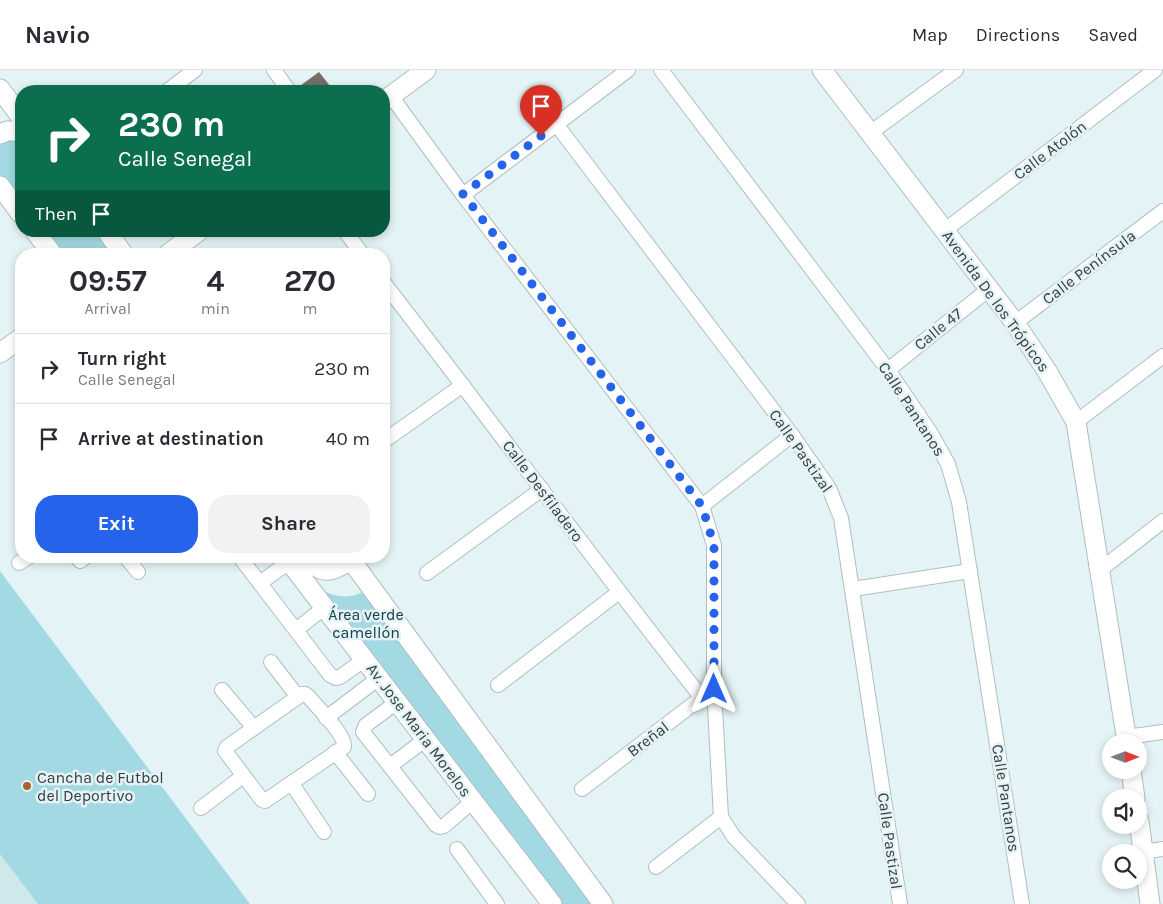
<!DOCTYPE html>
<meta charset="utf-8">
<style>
body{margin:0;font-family:Karla,sans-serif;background:#f2f2f3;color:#2b2b33;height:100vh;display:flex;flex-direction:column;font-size:19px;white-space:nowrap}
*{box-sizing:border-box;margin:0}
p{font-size:16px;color:#7c7c81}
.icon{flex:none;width:28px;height:28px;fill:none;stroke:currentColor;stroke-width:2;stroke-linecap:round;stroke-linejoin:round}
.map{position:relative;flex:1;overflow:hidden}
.details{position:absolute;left:15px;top:178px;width:375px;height:315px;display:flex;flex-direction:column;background:#fff;border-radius:20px;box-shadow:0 2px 8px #0003}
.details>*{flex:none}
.banner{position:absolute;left:15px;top:15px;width:375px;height:152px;border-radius:20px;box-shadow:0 2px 8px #0003;background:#0b6e4f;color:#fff;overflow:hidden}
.needle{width:32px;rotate:90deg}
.tools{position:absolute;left:1102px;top:664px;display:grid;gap:10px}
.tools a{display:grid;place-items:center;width:45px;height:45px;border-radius:50%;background:#fff;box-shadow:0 2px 8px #0003;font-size:25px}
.pin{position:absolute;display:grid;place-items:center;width:42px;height:42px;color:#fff;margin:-51px -21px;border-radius:50% 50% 50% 0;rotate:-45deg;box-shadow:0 0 5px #0007}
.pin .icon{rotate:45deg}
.me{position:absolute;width:55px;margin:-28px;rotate:0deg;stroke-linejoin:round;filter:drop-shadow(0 0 4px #0008)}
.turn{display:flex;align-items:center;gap:18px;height:105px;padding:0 20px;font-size:22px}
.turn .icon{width:65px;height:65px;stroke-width:2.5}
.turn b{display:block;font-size:35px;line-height:42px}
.then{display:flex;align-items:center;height:48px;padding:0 20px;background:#0003;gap:10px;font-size:19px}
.eta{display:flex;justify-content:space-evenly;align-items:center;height:85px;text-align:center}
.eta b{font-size:30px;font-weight:700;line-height:35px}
.button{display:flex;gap:10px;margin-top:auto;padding:10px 20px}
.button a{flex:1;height:58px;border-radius:20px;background:#2563eb;color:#fff;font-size:20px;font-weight:700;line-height:58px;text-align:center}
.button a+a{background:#f2f2f3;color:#2b2b33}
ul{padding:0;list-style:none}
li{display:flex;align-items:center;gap:15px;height:70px;padding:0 20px;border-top:1px solid #e1e1e2}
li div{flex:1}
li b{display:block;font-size:19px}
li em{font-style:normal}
header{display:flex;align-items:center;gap:30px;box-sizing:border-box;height:70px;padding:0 25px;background:#fff;border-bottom:1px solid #e1e1e2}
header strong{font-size:24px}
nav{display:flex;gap:28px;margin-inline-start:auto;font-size:18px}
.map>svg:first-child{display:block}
.built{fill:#d0e7eb}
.green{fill:#a2d9e2}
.building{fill:#776e67}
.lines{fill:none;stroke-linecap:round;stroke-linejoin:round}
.street-casing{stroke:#b0bec0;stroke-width:16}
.secondary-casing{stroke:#b0bec0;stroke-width:21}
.street{stroke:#fff;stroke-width:14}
.secondary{stroke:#fff;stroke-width:19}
.route{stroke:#2563eb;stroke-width:9;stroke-dasharray:0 16.2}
.poi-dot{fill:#a4652c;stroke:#e4f3f5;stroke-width:2}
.labels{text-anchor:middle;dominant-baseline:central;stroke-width:5;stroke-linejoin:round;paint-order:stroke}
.street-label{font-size:16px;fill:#373d3e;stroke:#e4f3f5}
.park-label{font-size:16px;fill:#174047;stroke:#e4f3f5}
.poi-label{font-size:16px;fill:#373d3e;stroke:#e4f3f5;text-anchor:start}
</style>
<header>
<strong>Navio</strong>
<nav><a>Map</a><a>Directions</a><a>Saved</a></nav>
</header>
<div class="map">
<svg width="1163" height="834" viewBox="0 0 1163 834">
<rect width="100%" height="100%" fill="#e4f3f5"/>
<!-- built -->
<path class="built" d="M0,784L38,834H0Z"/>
<!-- green -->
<g class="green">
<path d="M21,62V139L0,112V65Z"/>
<path d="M39,161H99L115,184H58Z"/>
<path d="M0,501L250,834H38L0,784Z"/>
<path d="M315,517C334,526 345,531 365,521L602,834H559Z"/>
</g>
<!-- building -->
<path class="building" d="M319,2L334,21H298L297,18Z"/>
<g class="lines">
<!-- street casing -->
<g class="street-casing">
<g id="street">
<path d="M274,0L289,21"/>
<path d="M661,0L888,300L930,362L948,394L959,432L1022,834"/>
<path d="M167,21L195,0"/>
<path d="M391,26L463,125L702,436L714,475V619L721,747L734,767L798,834"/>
<path d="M556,54L792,365L829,418L841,448L900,834"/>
<path d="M870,63L956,0"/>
<path d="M463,125L628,0"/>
<path d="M945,160L1155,0"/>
<path d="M345,161L362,184"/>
<path d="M384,213C491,351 594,491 702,628"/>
<path d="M1015,253L1163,141"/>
<path d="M888,300L989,219"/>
<path d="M1076,352L1163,286"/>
<path d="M384,371L463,315"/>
<path d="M702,436L792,365"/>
<path d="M76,486L80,491L87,486"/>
<path d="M125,486L138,502"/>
<path d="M239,486L330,605L336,608L340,607L365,589"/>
<path d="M19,493L30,486"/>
<path d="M1100,500L1163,451"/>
<path d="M427,503L542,419"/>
<path d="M260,513L289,492"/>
<path d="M853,519L970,501"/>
<path d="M296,560L325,537"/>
<path d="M271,592L298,627"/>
<path d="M498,615L619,522"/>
<path d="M222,620L254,658"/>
<path d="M302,624H305L308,626C316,636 346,665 344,677L265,731L262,730L225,681L227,677Z"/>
<path d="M397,632L366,655L363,662L436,755L440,757L444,756L473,731"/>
<path d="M326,648L379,608"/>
<path d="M1126,667L1163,662"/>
<path d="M335,682L368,724"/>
<path d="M390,696L426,669"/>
<path d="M292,714L324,762"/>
<path d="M582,719L709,622"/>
<path d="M201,738L243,706"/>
<path d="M457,779L497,834"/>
<path d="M1143,782L1163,779"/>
<path d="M656,797L721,747"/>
</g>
</g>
<!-- secondary casing -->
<g class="secondary-casing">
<g id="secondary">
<path d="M822,0L1015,253L1047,301L1076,352L1127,672"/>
<path d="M0,19L21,47"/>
<path d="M384,31L426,0"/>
<path d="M0,64L7,61H21"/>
<path d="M0,116L21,144"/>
<path d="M35,161L52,184"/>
<path d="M107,161L123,184"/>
<path d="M168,184L199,161"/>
<path d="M0,283L21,268"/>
<path d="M285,486L552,834"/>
<path d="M305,486C320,505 332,504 351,489"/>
<path d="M348,486L603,834"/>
<path d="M1131,700L1135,728"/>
<path d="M1139,751L1150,834"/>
</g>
</g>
<!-- street -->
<use href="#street" class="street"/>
<!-- secondary -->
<use href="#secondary" class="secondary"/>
</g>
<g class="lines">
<!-- route -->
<path class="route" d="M541,66L463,124L702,436L714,475V619"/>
</g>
<!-- markers -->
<circle class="poi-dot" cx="27" cy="716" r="5"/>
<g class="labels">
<!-- street labels -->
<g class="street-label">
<text transform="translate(1050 80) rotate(-37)">Calle Atolón</text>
<text transform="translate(1089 197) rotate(-37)">Calle Península</text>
<text transform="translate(996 231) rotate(54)">Avenida De los Trópicos</text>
<text transform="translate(938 259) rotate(-39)">Calle 47</text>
<text transform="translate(912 339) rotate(57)">Calle Pantanos</text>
<text transform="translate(801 381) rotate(55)">Calle Pastizal</text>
<text transform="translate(543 421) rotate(53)">Calle Desfiladero</text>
<text transform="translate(419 660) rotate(53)">Av. Jose Maria Morelos</text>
<text transform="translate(648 669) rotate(-37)">Breñal</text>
<text transform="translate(1006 728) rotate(81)">Calle Pantanos</text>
<text transform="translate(890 771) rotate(82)">Calle Pastizal</text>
</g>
<!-- park labels -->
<g class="park-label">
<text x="366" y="544">Área verde<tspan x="366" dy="18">camellón</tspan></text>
</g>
<!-- poi labels -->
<g class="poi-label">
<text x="37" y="707">Cancha de Futbol<tspan x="37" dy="18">del Deportivo</tspan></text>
</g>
</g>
</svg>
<div class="tools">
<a><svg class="needle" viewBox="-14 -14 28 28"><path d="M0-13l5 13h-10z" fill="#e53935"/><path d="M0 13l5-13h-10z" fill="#7c7c81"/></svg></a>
<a><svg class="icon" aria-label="sound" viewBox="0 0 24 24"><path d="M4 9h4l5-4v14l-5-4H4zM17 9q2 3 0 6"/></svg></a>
<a><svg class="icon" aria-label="search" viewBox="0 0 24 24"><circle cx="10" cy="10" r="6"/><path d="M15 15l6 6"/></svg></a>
</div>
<div class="pin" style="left:541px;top:66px;background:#d93025"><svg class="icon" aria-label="arrive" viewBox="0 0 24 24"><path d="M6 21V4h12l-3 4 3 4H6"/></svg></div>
<svg class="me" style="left:714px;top:619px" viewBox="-20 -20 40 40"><path d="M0-17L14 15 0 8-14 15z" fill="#2563eb" stroke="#fff" stroke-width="4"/></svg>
<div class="banner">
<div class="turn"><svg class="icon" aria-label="right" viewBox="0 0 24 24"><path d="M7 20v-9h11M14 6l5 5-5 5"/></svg><div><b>230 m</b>Calle Senegal</div></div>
<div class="then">Then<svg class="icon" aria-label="arrive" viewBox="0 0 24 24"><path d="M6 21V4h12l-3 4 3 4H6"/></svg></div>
</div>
<section class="details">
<div class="eta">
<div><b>09:57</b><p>Arrival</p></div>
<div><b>4</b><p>min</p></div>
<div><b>270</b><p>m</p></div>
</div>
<ul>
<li><svg class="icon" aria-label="right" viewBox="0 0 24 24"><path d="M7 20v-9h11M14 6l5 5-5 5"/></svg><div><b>Turn right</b><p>Calle Senegal</p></div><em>230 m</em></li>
<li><svg class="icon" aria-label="arrive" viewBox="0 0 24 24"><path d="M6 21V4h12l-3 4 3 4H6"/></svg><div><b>Arrive at destination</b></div><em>40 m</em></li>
</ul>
<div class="button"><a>Exit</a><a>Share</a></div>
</section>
</div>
